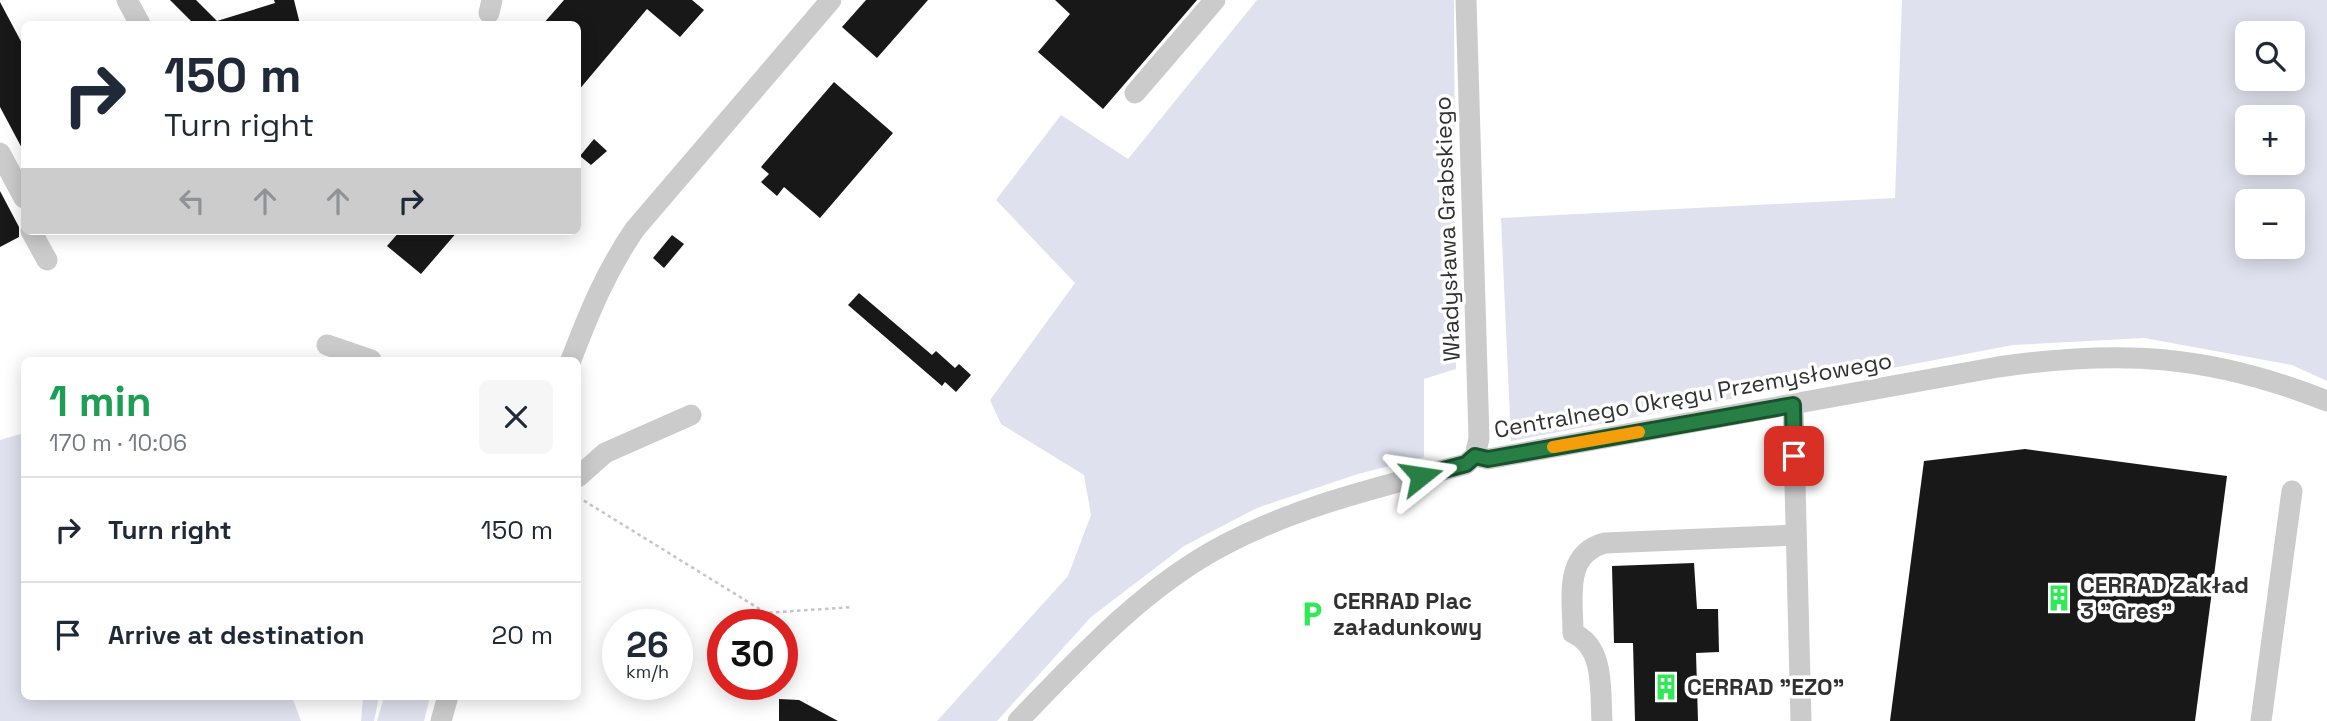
<!DOCTYPE html>
<meta charset="utf-8">
<style>
body{margin:0;font-family:"Space Grotesk",sans-serif;background:#f6f6f7;color:#1f2937;height:100vh;display:flex;flex-direction:column;font-size:26px;white-space:nowrap}
*{box-sizing:border-box;margin:0}
p{font-size:23px;color:#747a83}
.icon{flex:none;width:38px;height:38px;fill:none;stroke:currentColor;stroke-width:2;stroke-linecap:round;stroke-linejoin:round}
.map{position:relative;flex:1;overflow:hidden}
.panel{position:absolute;left:21px;top:357px;width:560px;height:343px;display:flex;flex-direction:column;background:#fff;border-radius:10px;box-shadow:0 4px 18px #0003}
.panel>*{flex:none}
.guide{position:absolute;left:21px;top:21px;width:560px;height:214px;border-radius:10px;box-shadow:0 4px 18px #0003;background:#fff;color:#1f2937;overflow:hidden}
.fabs{position:absolute;left:2235px;top:21px;display:grid;gap:14px}
.fabs a{display:grid;place-items:center;width:70px;height:70px;border-radius:10px;background:#fff;box-shadow:0 4px 18px #0003;font-size:35px}
.speed{position:absolute;left:602px;top:609px;display:flex;gap:14px;font-size:35px;font-weight:700;text-align:center}
.speed>*{display:grid;place-content:center;width:91px;height:91px;border-radius:50%;background:#fff;box-shadow:0 4px 18px #0003;line-height:1}
.speed small{font-size:18px;font-weight:400}
.speed .limit{border:10px solid #d22;background:#fff;color:#111}
.pin{position:absolute;display:grid;place-items:center;width:60px;height:60px;color:#fff;margin:-30px;border-radius:14px;box-shadow:0 4px 10px #0006}
.me{position:absolute;width:77px;margin:-38px;rotate:75deg;stroke-linejoin:round;filter:drop-shadow(0 0 5px #0008)}
.turn{display:flex;align-items:center;gap:24px;height:147px;padding:0 28px;font-size:32px}
.turn .icon{width:91px;height:91px;stroke-width:2.5}
.turn b{display:block;font-size:49px;line-height:60px}
.lanes{display:flex;align-items:center;height:66px;padding:0 28px;background:#0003;justify-content:center;gap:35px;direction:ltr}
.lanes .off{opacity:.35}
.round{display:grid;place-items:center;flex:none;width:74px;height:74px;border-radius:10px;background:#f6f6f7}
.overview{display:flex;align-items:center;justify-content:space-between;height:119px;padding:0 28px}
h1{font-size:42px;font-weight:800;line-height:52px;color:#1e9e55}
ul{padding:0;list-style:none}
li{display:flex;align-items:center;gap:21px;height:105px;padding:0 28px;border-top:2px solid #e0e1e3}
li div{flex:1}
li b{display:block;font-size:26px}
li em{font-style:normal}
.map>svg:first-child{display:block}
.green{fill:#dfe2ee;fill-rule:evenodd}
.building{fill:#181818}
.lines{fill:none;stroke-linecap:round;stroke-linejoin:round}
.path{stroke:#c5c5c5;stroke-width:2.5;stroke-dasharray:3.5 3.5;stroke-linecap:butt}
.minor{stroke:#cbcbcb;stroke-width:21}
.route-casing{stroke:#19532d;stroke-width:18}
.route{stroke:#277f45;stroke-width:12}
.slow{stroke:#f59e0b;stroke-width:12}
.labels{text-anchor:middle;dominant-baseline:central;stroke-width:7;stroke-linejoin:round;paint-order:stroke}
.street-label{font-size:23px;fill:#313131;stroke:#fff}
.poi-label{font-size:23px;font-weight:bold;fill:#313131;stroke:#fff;text-anchor:start}
</style>
<div class="map">
<svg width="2327" height="721" viewBox="0 0 2327 721">
<rect width="100%" height="100%" fill="#fff"/>
<!-- green -->
<g class="green">
<path d="M1257,0H1454L1456,369L1424,379V457L1358,474L1257,508L1184,546L1091,617L997,721H937L1068,576L1091,515L1084,475L1001,424L990,400L1075,283L996,200L1061,115L1128,159Z"/>
<path d="M1902,0H2327V381L2292,365L2144,338L2013,345L1511,441L1501,218L1895,198ZM2292,33V79H2247V33ZM2247,117H2292V163H2247ZM2292,201V247H2247V201Z"/>
<path d="M24,433V696L292,697L301,721H0V440Z"/>
<path d="M363,697H379L374,721H361Z"/>
<path d="M384,697H430L424,721H377Z"/>
</g>
<!-- building -->
<g class="building">
<path d="M170,0H196L217,21L275,3L274,0H294L300,24H194Z"/>
<path d="M564,0H692L704,10L680,37L647,9L578,91V24H543Z"/>
<path d="M866,0H928L877,58L842,27Z"/>
<path d="M1055,0H1197L1103,109L1038,52L1070,14Z"/>
<path d="M0,2L24,47V152L0,107Z"/>
<path d="M834,82L893,133L820,218L784,187L777,196L761,182L769,174L761,167Z"/>
<path d="M594,139L607,151L591,165L580,156Z"/>
<path d="M0,191L19,227V237L0,247Z"/>
<path d="M400,231H458L421,274L387,246Z"/>
<path d="M672,235L684,244L664,268L653,258Z"/>
<path d="M859,293L932,355L936,351L955,368L959,364L971,375L956,392L945,382L942,386L848,305Z"/>
<path d="M2025,449L2227,476L2195,721H1890L1924,461Z"/>
<path d="M1694,563L1697,609H1718L1719,652L1696,653L1698,721H1635L1633,643H1614L1612,566Z"/>
<path d="M779,699L799,700L838,721H779Z"/>
</g>
<g class="lines">
<!-- path -->
<path class="path" d="M578,497L766,613L852,607"/>
<!-- minor -->
<g class="minor">
<path d="M127,0L140,24"/>
<path d="M1466,0L1479,438L1475,456"/>
<path d="M489,13L492,0"/>
<path d="M1135,93L1215,0"/>
<path d="M0,153L24,198"/>
<path d="M31,231L47,260"/>
<path d="M327,345L371,360"/>
<path d="M571,360C589,313 606,271 635,229L831,0"/>
<path d="M1793,405L1801,721"/>
<path d="M1475,456L1488,459L1998,367C2122,349 2211,355 2327,401"/>
<path d="M578,477L605,453L691,415"/>
<path d="M441,721L448,696"/>
<path d="M1018,721C1080,657 1144,587 1224,545C1300,505 1384,486 1466,464L1475,456"/>
<path d="M1602,721C1600,690 1605,647 1573,633C1573,598 1563,554 1605,543L1796,535"/>
<path d="M2261,721L2292,491"/>
</g>
</g>
<g class="lines">
<!-- route casing -->
<g class="route-casing">
<path id="route" d="M1421,476L1466,464L1475,456L1488,459L1793,405L1794,456"/>
</g>
<!-- route -->
<use href="#route" class="route"/>
<!-- slow -->
<path class="slow" d="M1553,447L1639,432"/>
</g>
<!-- icons -->
<defs>
<g id="building-bare" transform="scale(2.1)"><path d="M-4-6H4V6H1V3H-1V6H-4ZM-2.5-4.3h1.7v1.8h-1.7ZM.8-4.3h1.7v1.8H.8ZM-2.5-1h1.7V.8h-1.7ZM.8-1h1.7V.8H.8Z" fill="#31e956" stroke="#fff" stroke-width="2.5" paint-order="stroke"/></g>
<g id="parking-bare" transform="scale(2.1)"><path d="M-3.5-5.5H1a3.5 3.5 0 0 1 0 7H-1V5.5H-3.5ZM-1-3.4V-.6H.8a1.4 1.4 0 0 0 0-2.8Z" fill="#31e956" stroke="#fff" stroke-width="2.5" paint-order="stroke"/></g>
</defs>
<g fill-rule="evenodd">
<use href="#building-bare" x="2059" y="598"/>
<use href="#parking-bare" x="1312" y="614"/>
<use href="#building-bare" x="1666" y="687"/>
</g>
<g class="labels">
<!-- street labels -->
<g class="street-label">
<text transform="translate(1447 229) rotate(-92)">Władysława Grabskiego</text>
<text transform="translate(1693 395) rotate(-10)">Centralnego Okręgu Przemysłowego</text>
</g>
<!-- poi labels -->
<g class="poi-label">
<text x="2080" y="585">CERRAD Zakład<tspan x="2080" dy="26">3 "Gres"</tspan></text>
<text x="1333" y="601">CERRAD Plac<tspan x="1333" dy="26">załadunkowy</tspan></text>
<text x="1687" y="687">CERRAD "EZO"</text>
</g>
</g>
</svg>
<div class="fabs">
<a><svg class="icon" aria-label="search" viewBox="0 0 24 24"><circle cx="10" cy="10" r="6"/><path d="M15 15l6 6"/></svg></a>
<a>+</a>
<a>−</a>
</div>
<div class="speed"><div>26<small>km/h</small></div><div class="limit">30</div></div>
<div class="pin" style="left:1794px;top:456px;background:#d93025"><svg class="icon" aria-label="arrive" viewBox="0 0 24 24"><path d="M6 21V4h12l-3 4 3 4H6"/></svg></div>
<svg class="me" style="left:1421px;top:476px" viewBox="-20 -20 40 40"><path d="M0-17L14 15 0 8-14 15z" fill="#277f45" stroke="#fff" stroke-width="4"/></svg>
<div class="guide">
<div class="turn"><svg class="icon" aria-label="right" viewBox="0 0 24 24"><path d="M7 20v-9h11M14 6l5 5-5 5"/></svg><div><b>150 m</b>Turn right</div></div>
<div class="lanes"><svg class="icon off" aria-label="left" viewBox="0 0 24 24"><path d="M17 20v-9H6M10 6l-5 5 5 5"/></svg><svg class="icon off" aria-label="ahead" viewBox="0 0 24 24"><path d="M12 20V5M6 11l6-6 6 6"/></svg><svg class="icon off" aria-label="ahead" viewBox="0 0 24 24"><path d="M12 20V5M6 11l6-6 6 6"/></svg><svg class="icon" aria-label="right" viewBox="0 0 24 24"><path d="M7 20v-9h11M14 6l5 5-5 5"/></svg></div>
</div>
<section class="panel">
<div class="overview"><div><h1>1 min</h1><p>170 m · 10:06</p></div><a class="round"><svg class="icon" aria-label="close" viewBox="0 0 24 24"><path d="M6 6l12 12M18 6L6 18"/></svg></a></div>
<ul>
<li><svg class="icon" aria-label="right" viewBox="0 0 24 24"><path d="M7 20v-9h11M14 6l5 5-5 5"/></svg><div><b>Turn right</b></div><em>150 m</em></li>
<li><svg class="icon" aria-label="arrive" viewBox="0 0 24 24"><path d="M6 21V4h12l-3 4 3 4H6"/></svg><div><b>Arrive at destination</b></div><em>20 m</em></li>
</ul>
</section>
</div>
